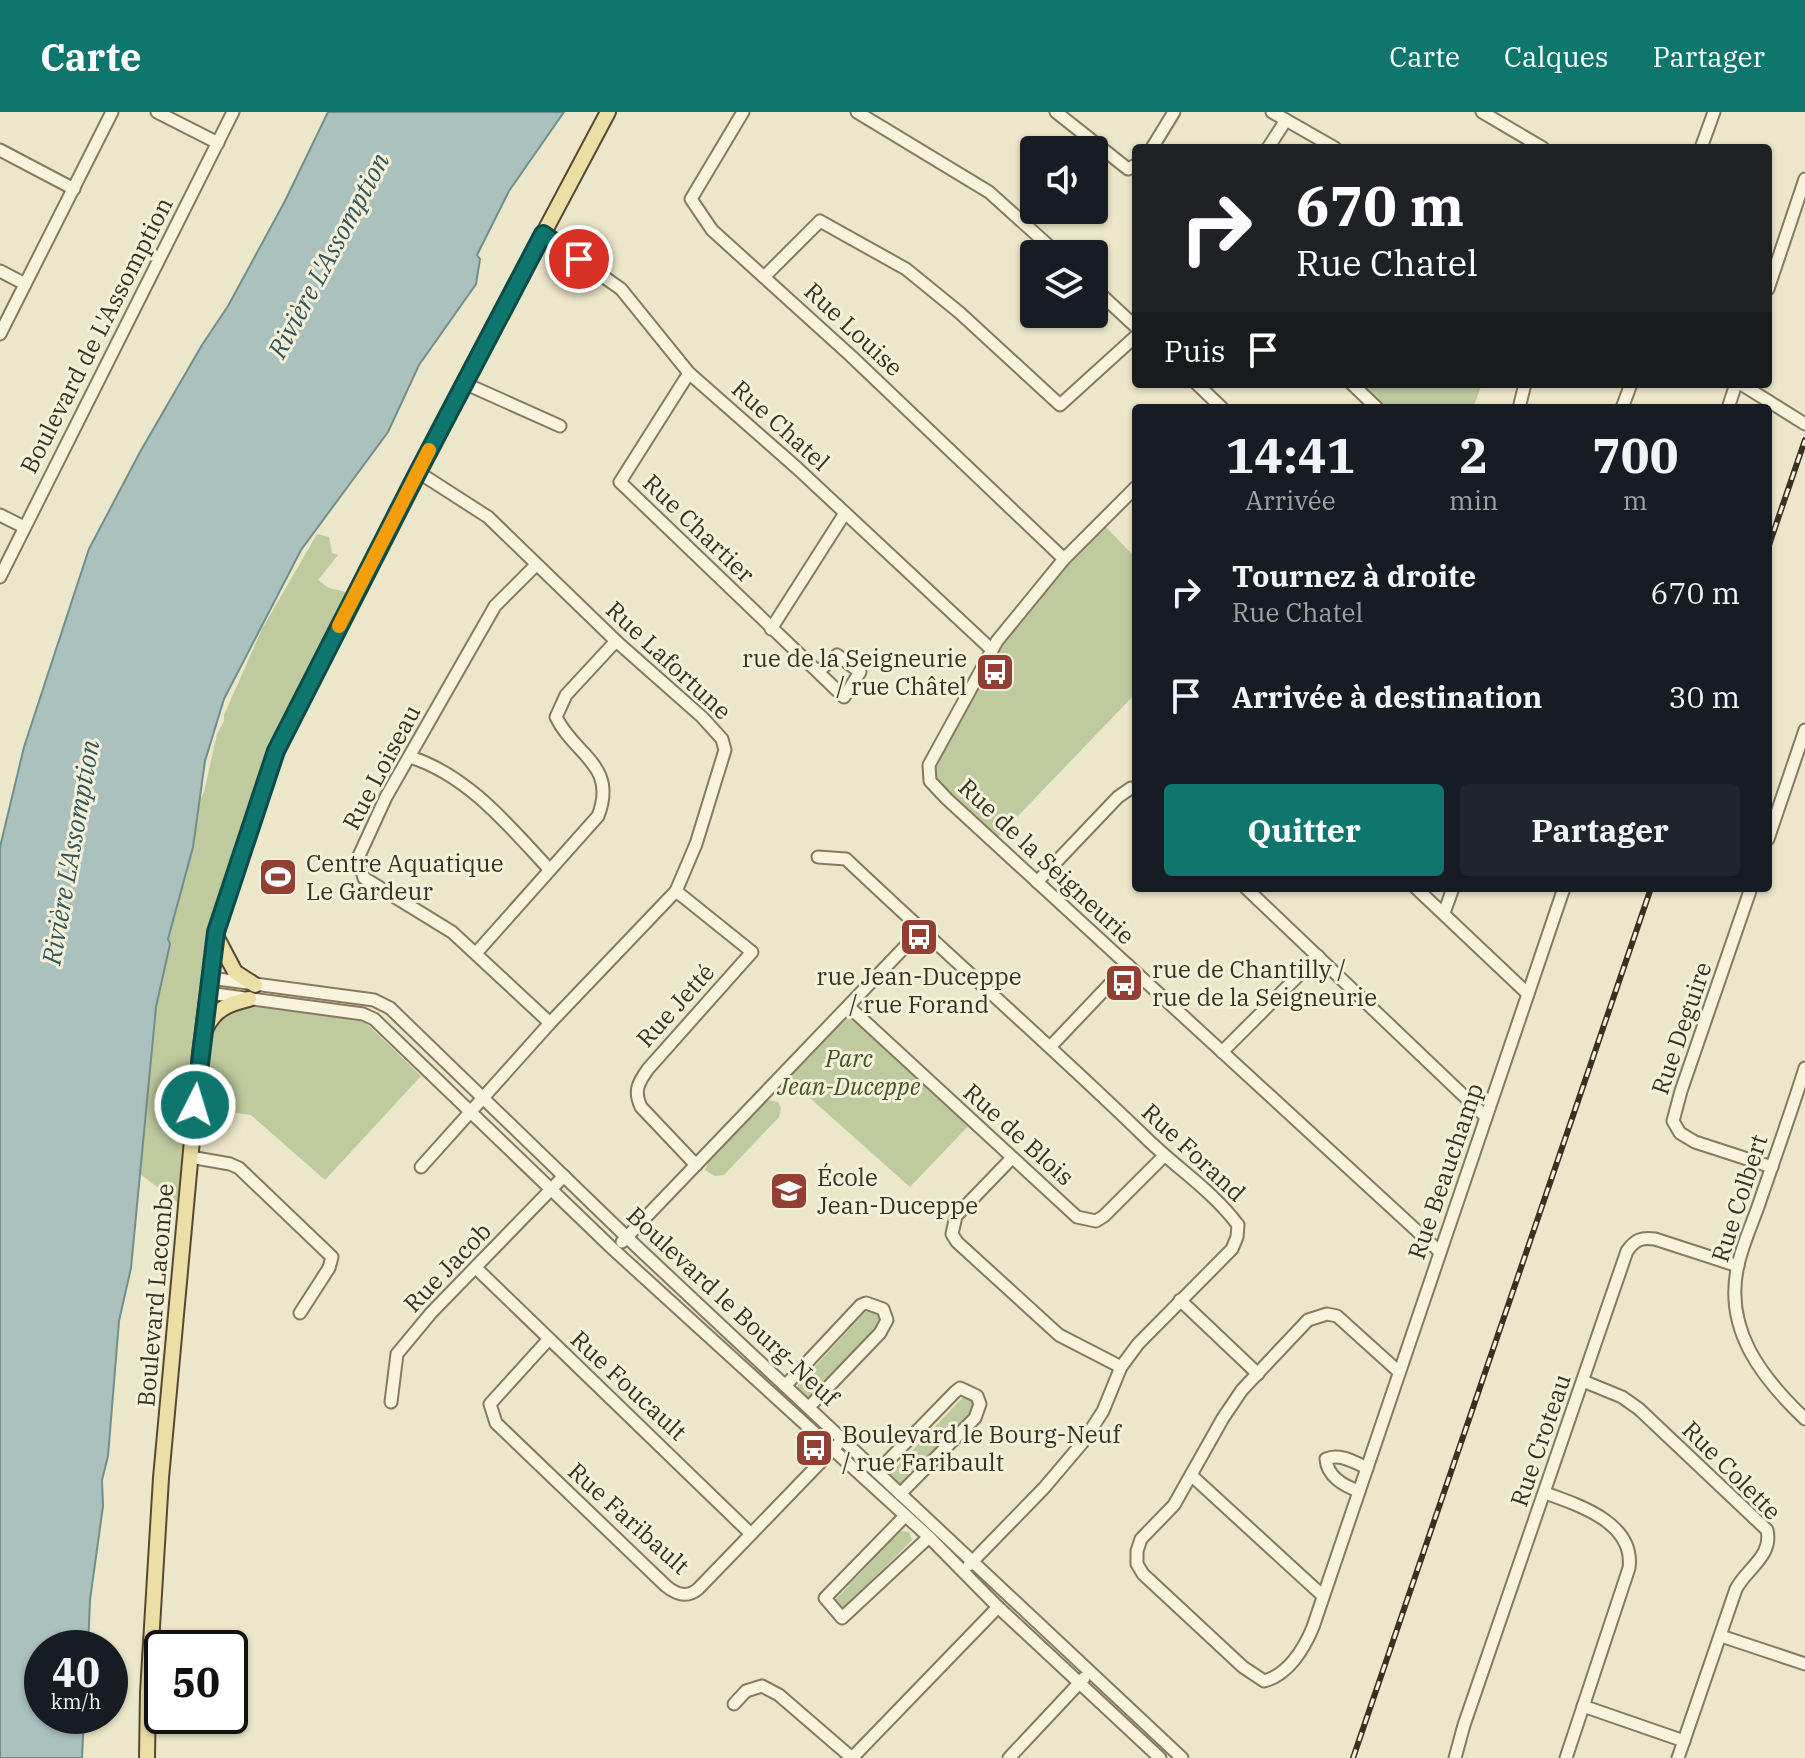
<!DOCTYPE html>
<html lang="fr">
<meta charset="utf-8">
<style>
body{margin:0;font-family:"IBM Plex Serif",serif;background:#20242c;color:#f1f3f6;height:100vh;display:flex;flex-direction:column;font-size:30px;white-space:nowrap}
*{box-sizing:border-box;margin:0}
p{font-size:26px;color:#9ea1a6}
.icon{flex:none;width:44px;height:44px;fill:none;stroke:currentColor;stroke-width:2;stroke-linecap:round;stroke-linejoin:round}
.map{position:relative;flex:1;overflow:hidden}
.details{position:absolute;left:1132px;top:292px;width:640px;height:488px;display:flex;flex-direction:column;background:#171b24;border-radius:8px;box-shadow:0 2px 6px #0004}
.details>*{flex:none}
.top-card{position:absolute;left:1132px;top:32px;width:640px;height:244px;border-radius:8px;box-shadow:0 2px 6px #0004;background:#202124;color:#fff;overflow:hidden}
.buttons{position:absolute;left:1020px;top:24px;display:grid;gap:16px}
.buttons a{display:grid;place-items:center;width:88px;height:88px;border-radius:8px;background:#171b24;box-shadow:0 2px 6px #0004;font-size:40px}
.speed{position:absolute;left:24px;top:1518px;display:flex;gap:16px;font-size:40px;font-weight:700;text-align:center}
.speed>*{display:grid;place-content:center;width:104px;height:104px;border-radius:50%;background:#171b24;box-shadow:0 2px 6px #0004;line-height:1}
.speed small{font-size:20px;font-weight:400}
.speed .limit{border:4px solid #111;border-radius:12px;background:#fff;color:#111}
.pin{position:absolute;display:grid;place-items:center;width:68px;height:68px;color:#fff;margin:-34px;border:4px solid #fff;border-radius:50%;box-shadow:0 2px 8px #0007}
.me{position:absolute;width:88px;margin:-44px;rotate:5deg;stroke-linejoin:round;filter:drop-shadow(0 0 6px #0008)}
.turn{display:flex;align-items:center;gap:28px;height:168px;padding:0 32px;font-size:36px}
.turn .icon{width:104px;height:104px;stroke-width:2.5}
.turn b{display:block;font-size:56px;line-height:68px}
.then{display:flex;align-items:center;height:76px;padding:0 32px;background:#0003;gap:16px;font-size:30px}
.eta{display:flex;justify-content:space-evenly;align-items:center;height:136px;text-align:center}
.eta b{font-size:48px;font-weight:700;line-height:56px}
.cta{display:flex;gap:16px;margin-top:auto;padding:16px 32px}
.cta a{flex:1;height:92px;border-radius:8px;background:#0f766e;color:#fff;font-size:32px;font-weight:700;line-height:92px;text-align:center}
.cta a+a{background:#20242c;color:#f1f3f6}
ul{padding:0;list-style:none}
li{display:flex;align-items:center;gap:24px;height:104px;padding:0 32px}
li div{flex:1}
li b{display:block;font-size:30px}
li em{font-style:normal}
header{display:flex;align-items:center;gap:48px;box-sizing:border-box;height:112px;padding:0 40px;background:#0f766e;color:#fff}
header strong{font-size:38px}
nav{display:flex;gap:44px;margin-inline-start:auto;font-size:28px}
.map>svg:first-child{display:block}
.green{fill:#bfca9f}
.water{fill:#abc1bd;stroke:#718f8c;stroke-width:2}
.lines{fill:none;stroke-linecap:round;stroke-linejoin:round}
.minor-casing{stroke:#887a60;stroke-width:15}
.major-casing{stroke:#564833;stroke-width:18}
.minor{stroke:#f7f3dd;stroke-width:11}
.major{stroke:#ecdfa6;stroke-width:14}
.rail-casing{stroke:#3a3122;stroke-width:6}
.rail{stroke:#f4f0da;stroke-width:3;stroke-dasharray:9;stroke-linecap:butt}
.route-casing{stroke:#0a4d48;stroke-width:20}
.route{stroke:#0f766e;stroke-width:14}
.slow{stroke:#f59e0b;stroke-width:14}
.labels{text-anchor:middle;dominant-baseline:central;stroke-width:6;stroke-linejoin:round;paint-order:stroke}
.street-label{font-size:24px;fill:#3a3122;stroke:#f4f0da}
.poi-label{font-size:24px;fill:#3a3122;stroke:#f4f0da;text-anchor:start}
.park-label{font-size:24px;font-style:italic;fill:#44552a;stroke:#f4f0da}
.water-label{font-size:26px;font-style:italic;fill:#325658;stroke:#f4f0da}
</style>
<header>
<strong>Carte</strong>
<nav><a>Carte</a><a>Calques</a><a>Partager</a></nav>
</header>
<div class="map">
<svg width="1805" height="1646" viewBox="0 0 1805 1646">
<rect width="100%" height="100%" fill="#ece7ca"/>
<!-- green -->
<g class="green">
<path d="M1352,272H1482L1473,296H1378Z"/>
<path d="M1101,410L1136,446V581L994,729L946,687L928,659L999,526Z"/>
<path d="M317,422L329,425L332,441L338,443L318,468L329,476L346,480L319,537L325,540L276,639L216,820L205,933L221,905L252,892L365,910L421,964L325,1068L251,1003L201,996L190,1100L140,1062L156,895L170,832L168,827L194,702L204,680L217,622L224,609V603L262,517Z"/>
<path d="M848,894L972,1010L910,1075L783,962Z"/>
<path d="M767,988L778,990L781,996L779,1005L724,1063L715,1064L705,1058L709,1049Z"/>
<path d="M875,1197L882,1206L881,1214L811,1289L804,1288L798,1281V1273L867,1198Z"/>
<path d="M964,1284L971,1285L977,1294L972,1304L905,1373L898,1374L890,1369L889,1363Z"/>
<path d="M900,1419L909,1420L912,1428L841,1499L836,1496L835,1488Z"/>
</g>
<!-- water -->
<path class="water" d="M328,0H564L509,79L477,143L480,147L476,172L419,253L388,320L301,438L224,587L205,649L193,735L168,827L170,832L156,895L131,1156L119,1209L108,1344L102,1368L103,1394L90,1488L88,1536H42V1604H84L82,1646H0V735L24,635L89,437L140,340L202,233L228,194L285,89Z"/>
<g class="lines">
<!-- minor casing -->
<g class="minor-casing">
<g id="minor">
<path d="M157,0L218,31"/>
<path d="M743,0L691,87L712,118L851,244L1064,447"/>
<path d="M857,0L989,80L1058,142"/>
<path d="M1056,0L1128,57L1136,53"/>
<path d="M1272,0L1335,36"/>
<path d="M1482,0L1543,36"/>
<path d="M1152,36L1174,0"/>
<path d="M1268,36L1286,8"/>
<path d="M1701,36L1714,0"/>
<path d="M0,38L74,77"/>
<path d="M543,122L621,177L689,261L797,356L992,538"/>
<path d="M0,159L25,172"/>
<path d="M764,165L820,109L906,157L960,201L1060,293L1136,224"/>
<path d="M1094,176L1136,215"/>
<path d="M1768,177L1805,67"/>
<path d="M0,222L112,0"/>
<path d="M689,261L620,370L844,585L860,560L837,543L818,560"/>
<path d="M464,271L560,314"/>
<path d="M1197,272L1222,296"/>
<path d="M1352,272L1377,296"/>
<path d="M1741,272L1805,312"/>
<path d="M1519,296L1525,272"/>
<path d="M1622,296L1631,272"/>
<path d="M1728,296L1736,272"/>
<path d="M418,360L488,405L616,529L702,605L722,627L725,638L696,732L676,779L550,911L421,1055"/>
<path d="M1136,375L1064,447L997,529L929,653L930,669L947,687L1440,1140"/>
<path d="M0,403L24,415"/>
<path d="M536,453L495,494L386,685L358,746L364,766L452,820L550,911"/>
<path d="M0,465L233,0"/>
<path d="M771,517L845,401"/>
<path d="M410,645C468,663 510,715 550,758"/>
<path d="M1768,727L1805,618"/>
<path d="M818,745L846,747C945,841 1047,930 1145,1025C1175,1055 1213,1079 1238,1113L1237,1125L1232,1137L1138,1232L1121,1255L1103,1299L1083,1330L1044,1376L969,1453"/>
<path d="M1037,770L1118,685L1131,676L1136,678"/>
<path d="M1246,776L1486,1005"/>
<path d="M1416,776L1528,882"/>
<path d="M1751,776L1681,979L1673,1009L1680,1021L1695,1030L1772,1055"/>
<path d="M676,779L752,840L648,957C639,970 633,978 641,995L696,1053"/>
<path d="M1444,801L1453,776"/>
<path d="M477,840L598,704C618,653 574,643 556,605L566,583L616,529"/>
<path d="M210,866L374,888L390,896L636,1134L1182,1646"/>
<path d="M208,881L363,902L374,907L614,1138L929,1425L998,1495L1160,1646"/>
<path d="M848,894L1077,1105L1096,1109L1104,1104L1164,1044"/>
<path d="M1051,934L1128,853"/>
<path d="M1222,940L1318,844"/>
<path d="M1805,956C1791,1001 1775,1045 1760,1089C1753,1110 1743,1131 1738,1153C1723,1217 1762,1266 1805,1307"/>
<path d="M190,1045L230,1052L239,1056L332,1145L329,1156L300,1201"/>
<path d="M1011,1047L956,1104L952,1122L957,1130L1059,1223L1121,1255"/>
<path d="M622,1130L921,818"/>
<path d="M476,1156L751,1422"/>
<path d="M1180,1188L1258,1262"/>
<path d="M548,1228L490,1292L496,1311L666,1474C677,1483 687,1486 698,1477L843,1327"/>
<path d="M1399,1260L1337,1204L1327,1202L1308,1208L1242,1278L1223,1306L1174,1393L1141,1427L1137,1439V1452L1143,1462L1243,1555L1264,1569C1288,1563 1304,1537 1313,1515L1564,776"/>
<path d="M1583,1269L1622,1285L1639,1297L1767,1418C1773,1444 1747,1456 1736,1477L1678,1646"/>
<path d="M785,1274L861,1193L866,1191L883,1197L887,1208L880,1221L809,1295"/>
<path d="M391,1290L397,1242L431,1201L564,1064"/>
<path d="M877,1360L955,1280L960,1276L977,1284L980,1292L975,1306L900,1382"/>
<path d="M1191,1363L1323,1484"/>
<path d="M1359,1379C1344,1374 1327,1364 1326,1347C1340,1341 1354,1350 1367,1356"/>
<path d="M1545,1381C1579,1393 1635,1411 1629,1456L1566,1646"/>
<path d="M905,1404L825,1486L842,1506L929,1425"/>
<path d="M1721,1524L1805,1552"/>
<path d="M734,1592L746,1579L762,1574L779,1583L852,1646"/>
<path d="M1583,1594L1684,1629"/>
<path d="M852,1646L998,1495"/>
<path d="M1009,1646L1084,1566"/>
<path d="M1455,1646L1464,1613L1627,1139C1635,1128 1641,1125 1655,1127L1738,1154"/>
</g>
</g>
<!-- major casing -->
<g class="major-casing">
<g id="major">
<path d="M216,824L235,860L255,873"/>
<path d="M206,916C216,896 229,892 249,887"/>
<path d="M147,1646L148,1581L161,1366L200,941L216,820L276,639L464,271L608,0"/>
</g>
</g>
<!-- minor -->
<use href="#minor" class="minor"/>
<!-- major -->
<use href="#major" class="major"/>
<!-- rail casing -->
<g class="rail-casing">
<g id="rail">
<path d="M1768,436L1805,328"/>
<path d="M1353,1646L1651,776"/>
</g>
</g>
<!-- rail -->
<use href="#rail" class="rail"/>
</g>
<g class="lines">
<!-- route casing -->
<g class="route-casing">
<path id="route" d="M195,993L216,820L276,639L418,360L543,122L579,147"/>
</g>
<!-- route -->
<use href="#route" class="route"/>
<!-- slow -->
<path class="slow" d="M339,514L429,338"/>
</g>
<!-- icons -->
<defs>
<g id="bus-square" transform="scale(2)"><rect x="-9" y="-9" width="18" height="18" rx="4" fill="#934034" stroke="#f4f0da"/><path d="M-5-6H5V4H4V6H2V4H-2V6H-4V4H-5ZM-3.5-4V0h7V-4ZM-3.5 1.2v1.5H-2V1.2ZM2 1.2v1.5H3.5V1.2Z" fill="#fff"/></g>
<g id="stadium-square" transform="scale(2)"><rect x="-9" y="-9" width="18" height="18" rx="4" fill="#934034" stroke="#f4f0da"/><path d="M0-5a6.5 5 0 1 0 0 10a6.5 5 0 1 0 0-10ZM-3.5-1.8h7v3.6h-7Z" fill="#fff"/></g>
<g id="school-square" transform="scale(2)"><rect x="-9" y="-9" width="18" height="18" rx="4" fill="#934034" stroke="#f4f0da"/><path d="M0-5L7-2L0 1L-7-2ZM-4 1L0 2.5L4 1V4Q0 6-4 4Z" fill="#fff"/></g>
</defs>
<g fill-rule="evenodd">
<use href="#bus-square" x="995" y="560"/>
<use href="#stadium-square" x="278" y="765"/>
<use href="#bus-square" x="919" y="825"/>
<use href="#bus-square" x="1124" y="871"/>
<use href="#school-square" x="789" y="1079"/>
<use href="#bus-square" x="814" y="1336"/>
</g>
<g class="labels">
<!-- street labels -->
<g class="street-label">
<text transform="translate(854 217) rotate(43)">Rue Louise</text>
<text transform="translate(96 223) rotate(-63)">Boulevard de L'Assomption</text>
<text transform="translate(781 313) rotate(42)">Rue Chatel</text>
<text transform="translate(699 416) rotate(44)">Rue Chartier</text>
<text transform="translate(669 548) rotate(43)">Rue Lafortune</text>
<text transform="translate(381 655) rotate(-62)">Rue Loiseau</text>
<text transform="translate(1047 749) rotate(43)">Rue de la Seigneurie</text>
<text transform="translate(675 893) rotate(-48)">Rue Jetté</text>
<text transform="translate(1681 916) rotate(-71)">Rue Deguire</text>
<text transform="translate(1019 1022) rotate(42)">Rue de Blois</text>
<text transform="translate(1194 1040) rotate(43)">Rue Forand</text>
<text transform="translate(1445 1059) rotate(-71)">Rue Beauchamp</text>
<text transform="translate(1739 1086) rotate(-72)">Rue Colbert</text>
<text transform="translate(447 1155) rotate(-46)">Rue Jacob</text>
<text transform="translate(155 1183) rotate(-85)">Boulevard Lacombe</text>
<text transform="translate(733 1194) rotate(43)">Boulevard le Bourg-Neuf</text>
<text transform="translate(629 1273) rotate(43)">Rue Foucault</text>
<text transform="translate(1540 1328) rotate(-71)">Rue Croteau</text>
<text transform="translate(1732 1358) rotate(45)">Rue Colette</text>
<text transform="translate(629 1406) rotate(42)">Rue Faribault</text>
</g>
<!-- poi labels -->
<g class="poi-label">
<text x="967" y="546" text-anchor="end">rue de la Seigneurie<tspan x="967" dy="28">/ rue Châtel</tspan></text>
<text x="306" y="751">Centre Aquatique<tspan x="306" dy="28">Le Gardeur</tspan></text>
<text x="1152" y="857">rue de Chantilly /<tspan x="1152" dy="28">rue de la Seigneurie</tspan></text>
<text x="919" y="864" text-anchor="middle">rue Jean-Duceppe<tspan x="919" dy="28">/ rue Forand</tspan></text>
<text x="817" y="1065">École<tspan x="817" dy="28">Jean-Duceppe</tspan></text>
<text x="842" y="1322">Boulevard le Bourg-Neuf<tspan x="842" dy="28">/ rue Faribault</tspan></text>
</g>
<!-- park labels -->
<g class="park-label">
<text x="849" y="946">Parc<tspan x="849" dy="28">Jean-Duceppe</tspan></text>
</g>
<!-- water labels -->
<g class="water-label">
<text transform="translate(328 143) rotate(-62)">Rivière L'Assomption</text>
<text transform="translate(70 740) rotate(-80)">Rivière L'Assomption</text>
</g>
</g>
</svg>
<div class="buttons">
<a><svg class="icon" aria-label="sound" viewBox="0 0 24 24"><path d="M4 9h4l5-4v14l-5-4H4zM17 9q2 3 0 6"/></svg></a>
<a><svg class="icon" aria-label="layers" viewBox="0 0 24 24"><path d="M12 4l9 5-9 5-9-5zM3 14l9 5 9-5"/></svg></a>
</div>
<div class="speed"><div>40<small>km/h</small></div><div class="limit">50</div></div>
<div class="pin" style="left:579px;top:147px;background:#d93025"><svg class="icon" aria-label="arrive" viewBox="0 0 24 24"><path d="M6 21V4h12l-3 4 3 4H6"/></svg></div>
<svg class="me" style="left:195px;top:993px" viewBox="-20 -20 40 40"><circle r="17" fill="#0f766e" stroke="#fff" stroke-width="3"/><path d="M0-11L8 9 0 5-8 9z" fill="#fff"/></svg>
<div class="top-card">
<div class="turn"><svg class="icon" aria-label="right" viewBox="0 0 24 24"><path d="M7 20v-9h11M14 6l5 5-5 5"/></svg><div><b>670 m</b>Rue Chatel</div></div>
<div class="then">Puis<svg class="icon" aria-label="arrive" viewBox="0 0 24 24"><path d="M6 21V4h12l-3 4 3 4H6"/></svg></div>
</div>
<section class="details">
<div class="eta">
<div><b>14:41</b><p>Arrivée</p></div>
<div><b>2</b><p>min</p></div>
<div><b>700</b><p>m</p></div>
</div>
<ul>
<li><svg class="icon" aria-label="right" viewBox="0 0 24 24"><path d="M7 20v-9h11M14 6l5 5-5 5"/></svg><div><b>Tournez à droite</b><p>Rue Chatel</p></div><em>670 m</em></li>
<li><svg class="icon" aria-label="arrive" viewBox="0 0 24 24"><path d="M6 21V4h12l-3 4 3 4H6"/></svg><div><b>Arrivée à destination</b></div><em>30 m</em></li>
</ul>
<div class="cta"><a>Quitter</a><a>Partager</a></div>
</section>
</div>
